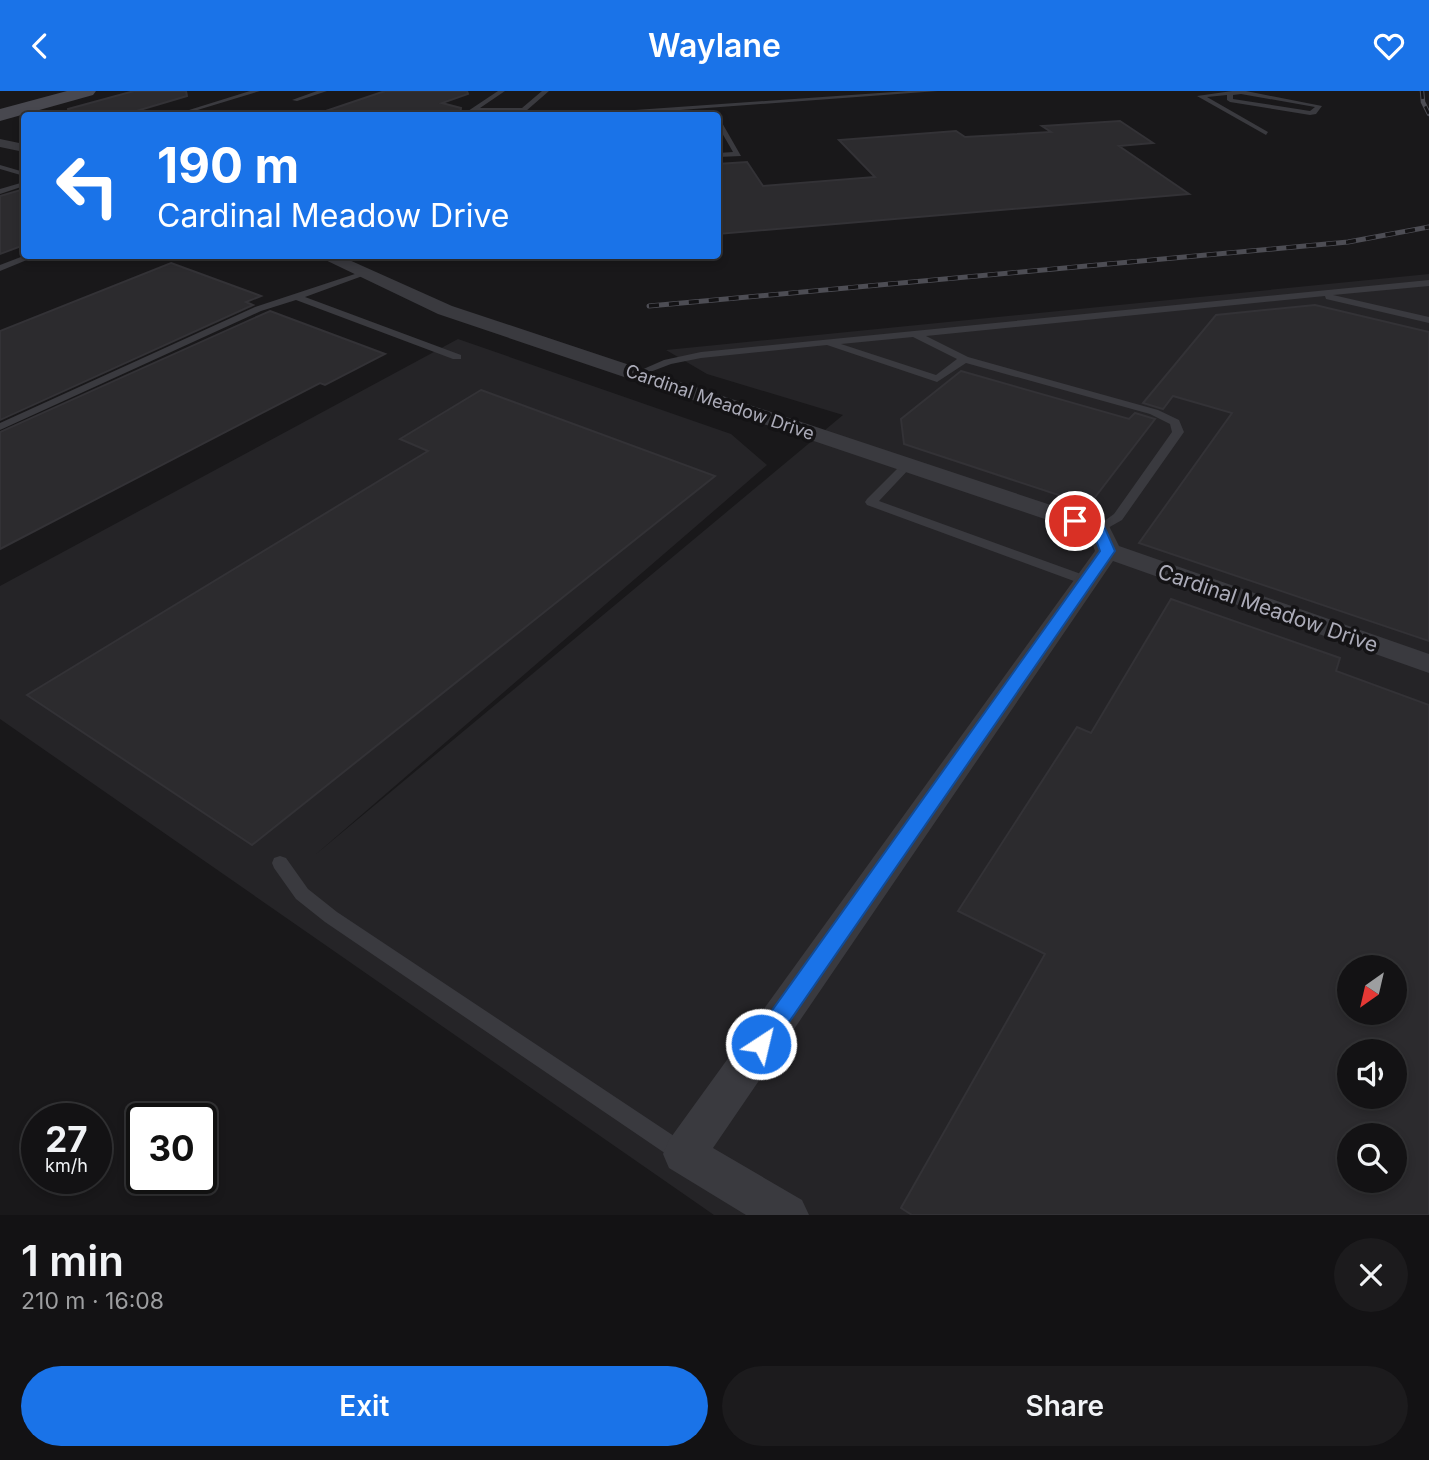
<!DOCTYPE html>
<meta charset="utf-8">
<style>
body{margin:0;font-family:Inter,sans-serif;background:#1c1b1d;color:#f1f3f6;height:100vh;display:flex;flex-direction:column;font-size:26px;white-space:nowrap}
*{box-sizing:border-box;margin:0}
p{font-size:23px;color:#9d9ea0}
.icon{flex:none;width:38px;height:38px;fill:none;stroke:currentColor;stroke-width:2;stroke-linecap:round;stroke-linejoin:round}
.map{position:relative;height:1124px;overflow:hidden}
.drawer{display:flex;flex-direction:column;background:#131214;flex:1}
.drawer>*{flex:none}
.hud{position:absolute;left:21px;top:21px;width:700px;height:147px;border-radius:7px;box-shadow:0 4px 10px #0003,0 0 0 2px #323234;background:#1a73e8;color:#fff;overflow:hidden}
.needle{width:46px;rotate:214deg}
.controls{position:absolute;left:1337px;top:864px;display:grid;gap:14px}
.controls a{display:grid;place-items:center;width:70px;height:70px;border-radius:50%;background:#131214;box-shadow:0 4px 10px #0003,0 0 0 2px #323234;font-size:35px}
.speed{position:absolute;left:21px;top:1012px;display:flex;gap:14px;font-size:35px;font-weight:700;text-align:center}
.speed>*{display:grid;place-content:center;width:91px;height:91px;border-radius:50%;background:#131214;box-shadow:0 4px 10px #0003,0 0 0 2px #323234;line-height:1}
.speed small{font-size:18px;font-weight:400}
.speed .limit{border:4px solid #111;border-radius:10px;background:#fff;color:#111}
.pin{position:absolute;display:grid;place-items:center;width:60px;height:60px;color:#fff;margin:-30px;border:4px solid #fff;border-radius:50%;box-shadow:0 2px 7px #0007}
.me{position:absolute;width:77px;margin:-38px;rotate:35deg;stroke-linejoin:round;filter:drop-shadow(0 0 5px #0008)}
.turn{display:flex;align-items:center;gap:24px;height:147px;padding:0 21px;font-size:32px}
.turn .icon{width:91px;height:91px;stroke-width:2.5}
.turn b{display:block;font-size:49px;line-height:60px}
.round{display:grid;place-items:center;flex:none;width:74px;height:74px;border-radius:37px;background:#1c1b1d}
.summary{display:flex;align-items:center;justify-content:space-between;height:119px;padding:0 21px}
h1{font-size:42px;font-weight:600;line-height:52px}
.action{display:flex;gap:14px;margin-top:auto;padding:14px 21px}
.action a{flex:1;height:80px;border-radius:42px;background:#1a73e8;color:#fff;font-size:28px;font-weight:600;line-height:80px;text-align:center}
.action a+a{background:#1c1b1d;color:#f1f3f6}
header{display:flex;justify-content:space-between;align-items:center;height:91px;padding:0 21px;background:#1a73e8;color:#fff;font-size:32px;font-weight:600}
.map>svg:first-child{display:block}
.built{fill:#252427;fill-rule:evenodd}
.building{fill:#2c2b2e;stroke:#333236;stroke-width:2;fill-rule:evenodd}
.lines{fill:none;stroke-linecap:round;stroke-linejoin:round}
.lane{fill:#3a3a3f;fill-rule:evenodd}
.street{fill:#3a3a3f;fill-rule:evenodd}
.secondary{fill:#48484f;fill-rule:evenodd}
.rail-far1-casing{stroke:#4d4d54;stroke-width:4.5}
.rail-casing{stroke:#4d4d54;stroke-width:5}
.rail-far1{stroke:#141315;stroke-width:2.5;stroke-dasharray:8;stroke-linecap:butt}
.rail{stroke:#141315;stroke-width:3.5;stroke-dasharray:10;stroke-linecap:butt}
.route{fill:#1a73e8;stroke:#114b97;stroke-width:2}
.labels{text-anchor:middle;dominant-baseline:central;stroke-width:7;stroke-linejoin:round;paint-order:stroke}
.far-street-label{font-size:18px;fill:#acacb9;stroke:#141315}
.street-label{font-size:21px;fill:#acacb9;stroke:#141315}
</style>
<header><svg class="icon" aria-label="back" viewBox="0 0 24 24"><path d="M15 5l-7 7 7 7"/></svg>Waylane<svg class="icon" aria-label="heart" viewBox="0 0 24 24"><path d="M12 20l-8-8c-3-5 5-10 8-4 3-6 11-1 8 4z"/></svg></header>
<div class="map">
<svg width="1429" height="1124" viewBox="0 0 1429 1124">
<rect width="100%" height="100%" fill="#19181a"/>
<!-- built -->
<path class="built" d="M1429,183V1124H714L0,628V495L458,248L731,343L767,374L315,764L843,324L707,283L666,259ZM1349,877H1395V922H1349ZM1349,961H1395V1006H1349ZM1349,1045H1395V1090H1349Z"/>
<!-- building -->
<g class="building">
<path d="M134,0H186L187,5L123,24H69L68,18Z"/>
<path d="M385,0H467L468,3L442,12L461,17L460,24H324L323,21Z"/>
<path d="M1120,30L1153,52L1119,55L1189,103L718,143V73L747,71L763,95L875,86L839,49L956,40L965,46L1051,41L1042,35Z"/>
<path d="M24,98V154L0,163V105Z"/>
<path d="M171,172L261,205L246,211L253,214L0,329V240Z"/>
<path d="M1315,214L1429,241V550L1139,452L1232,322L1173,305L1163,318L1143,312L1216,224Z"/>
<path d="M270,220L385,263L325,294L320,292L0,458V341Z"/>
<path d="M961,280L1129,328L1135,322L1155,328L1089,414L904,353L901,328Z"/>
<path d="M481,299L715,385L252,754L27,604L428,360L400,348Z"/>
<path d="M1171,508L1340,567L1336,580L1429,614V1124H912L901,1117L1045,863L958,820L1077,636L1091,642ZM1349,877H1395V922H1349ZM1349,961H1395V1006H1349ZM1349,1045H1395V1090H1349Z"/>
</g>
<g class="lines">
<!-- lane -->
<g class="lane">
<path d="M250,0H260L181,24H173Z"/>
<path d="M317,0H327L297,10L292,9Z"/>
<path d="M498,0H505L480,17H522L542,0H549L526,20L474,21L469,24H462Z"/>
<path d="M908,0H938L613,24H589L592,22Z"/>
<path d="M1232,0H1246L1322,15L1316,23L1310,24L1230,11L1227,9V4L1207,6L1268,41L1266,44L1197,5ZM1241,3L1315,16L1310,20L1233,8V4Z"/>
<path d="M270,20L281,23L282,24L268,23Z"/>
<path d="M718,28L721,30L741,65L718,66V62L733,61L718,35Z"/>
<path d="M20,29H24V33L20,31Z"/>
<path d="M0,74L24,81V85L0,78Z"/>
<path d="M24,91V95L0,103V98Z"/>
<path d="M26,164H39L0,180V174Z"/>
<path d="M361,181L368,183L305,206L461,264V268H453L296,209L261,220L0,339V332L255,216Z"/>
<path d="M1429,189V195L1333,204L1429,226V232L1326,208L1325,205L926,245L968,266L1158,319L1179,329L1184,341L1122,429L1099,442L1093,438L1114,423L1172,341L1170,333L1150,323L966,272L937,291L827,254L701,267L671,273L637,286L632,283L664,269L701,261ZM913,246L957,268L936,284L841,253Z"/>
<path d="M907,371L913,374L911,376L879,410L1092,487L1094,490L1092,493H1082L867,414L865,411L867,408L903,372Z"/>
<path d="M280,765L286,767L308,798L337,821L689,1055L692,1062L689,1069L682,1072L675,1069L325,831L296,808L274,777L272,772L274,767Z"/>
</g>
<!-- street -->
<g class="street">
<path d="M0,48L24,53V61L0,56Z"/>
<path d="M315,164H338L452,215L1108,433L1119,455L1429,563V582L1113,470L713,1057L802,1109L809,1124H746L669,1077L663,1063L669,1049L1095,460L1089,443L438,223Z"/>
</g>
<!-- secondary -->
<path class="secondary" d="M67,0H96L93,4L0,30V18Z"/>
<!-- rail-far1 casing -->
<g class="rail-far1-casing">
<path id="rail-far1" d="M1422,0L1423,11L1429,23"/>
</g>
<!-- rail casing -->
<g class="rail-casing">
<path id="rail" d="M649,215L1348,151L1429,136"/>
</g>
<!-- rail-far1 -->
<use href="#rail-far1" class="rail-far1"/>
<!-- rail -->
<use href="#rail" class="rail"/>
</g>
<!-- route -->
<path class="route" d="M1075,426L1104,435L1115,460L769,960L761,962L753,960L750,953L753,946L1100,460L1093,441L1070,433L1068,430Z"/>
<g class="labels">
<!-- far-street labels -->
<g class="far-street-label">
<text transform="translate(720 311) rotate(19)">Cardinal Meadow Drive</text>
</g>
<!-- street labels -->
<g class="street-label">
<text transform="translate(1268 517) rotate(19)">Cardinal Meadow Drive</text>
</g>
</g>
</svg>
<div class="controls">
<a><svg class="needle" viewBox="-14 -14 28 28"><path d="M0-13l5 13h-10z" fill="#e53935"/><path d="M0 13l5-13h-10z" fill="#9d9ea0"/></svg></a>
<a><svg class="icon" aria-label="sound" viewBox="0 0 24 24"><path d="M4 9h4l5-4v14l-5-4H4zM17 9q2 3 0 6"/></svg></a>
<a><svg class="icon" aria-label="search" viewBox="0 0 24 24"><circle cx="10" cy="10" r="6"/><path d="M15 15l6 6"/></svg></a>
</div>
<div class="speed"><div>27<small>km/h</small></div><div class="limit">30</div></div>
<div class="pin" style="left:1075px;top:430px;background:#d93025"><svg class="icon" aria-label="arrive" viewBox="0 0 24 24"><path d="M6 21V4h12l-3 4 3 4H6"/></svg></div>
<svg class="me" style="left:761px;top:953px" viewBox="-20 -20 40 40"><circle r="17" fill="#1a73e8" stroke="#fff" stroke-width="3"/><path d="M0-11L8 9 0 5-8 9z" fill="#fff"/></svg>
<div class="hud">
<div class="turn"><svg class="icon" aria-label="left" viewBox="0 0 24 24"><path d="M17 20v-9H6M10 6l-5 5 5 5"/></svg><div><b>190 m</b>Cardinal Meadow Drive</div></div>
</div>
</div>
<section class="drawer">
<div class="summary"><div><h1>1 min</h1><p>210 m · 16:08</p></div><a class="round"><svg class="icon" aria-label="close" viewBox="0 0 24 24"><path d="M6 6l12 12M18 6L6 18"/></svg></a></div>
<div class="action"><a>Exit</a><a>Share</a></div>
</section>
